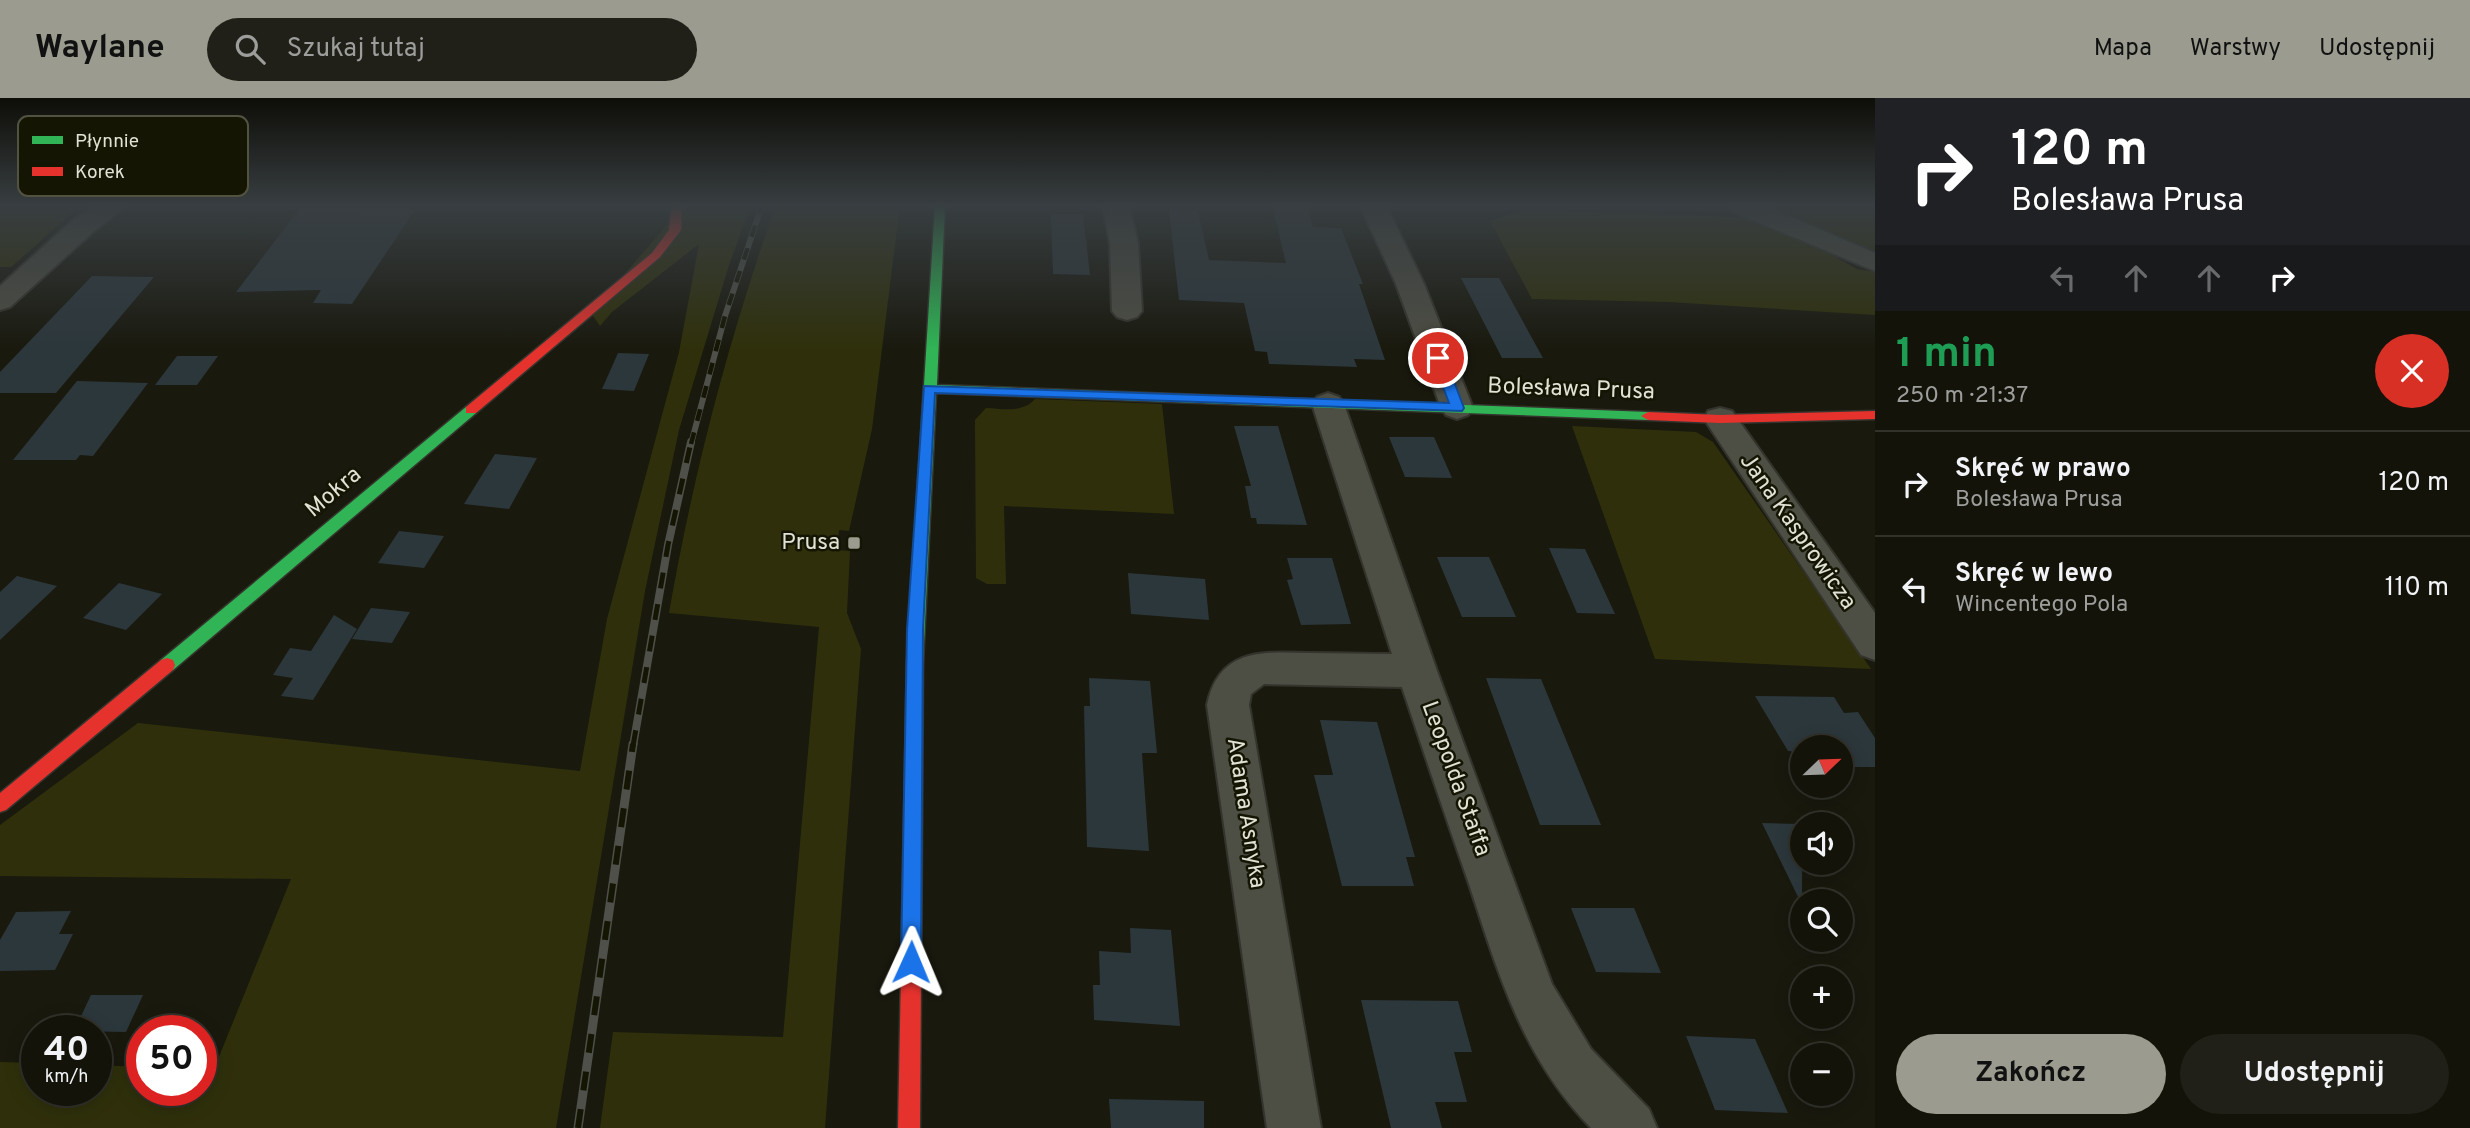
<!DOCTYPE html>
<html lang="pl">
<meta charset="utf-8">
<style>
body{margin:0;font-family:Overpass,sans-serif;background:#202018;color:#f1f3f6;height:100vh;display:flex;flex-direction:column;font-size:26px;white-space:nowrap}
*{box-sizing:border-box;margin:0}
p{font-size:23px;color:#9d9e9c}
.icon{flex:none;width:38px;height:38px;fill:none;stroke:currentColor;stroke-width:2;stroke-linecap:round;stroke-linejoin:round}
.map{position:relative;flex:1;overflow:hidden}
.panel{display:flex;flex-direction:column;background:#13130a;width:595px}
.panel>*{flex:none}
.hud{background:#202124;color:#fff;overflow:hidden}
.needle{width:46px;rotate:67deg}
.buttons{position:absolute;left:1790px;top:637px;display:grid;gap:14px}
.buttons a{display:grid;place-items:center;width:63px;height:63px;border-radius:50%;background:#13130a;box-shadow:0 4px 18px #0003,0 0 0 2px #32322b;font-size:35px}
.speed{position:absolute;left:21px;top:917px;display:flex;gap:14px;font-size:35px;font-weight:700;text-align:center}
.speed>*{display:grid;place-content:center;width:91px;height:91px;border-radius:50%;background:#13130a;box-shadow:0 4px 18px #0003,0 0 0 2px #32322b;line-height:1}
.speed small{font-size:18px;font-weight:400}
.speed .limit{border:10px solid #d22;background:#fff;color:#111}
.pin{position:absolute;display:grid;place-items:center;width:60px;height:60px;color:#fff;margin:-30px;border:4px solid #fff;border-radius:50%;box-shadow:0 2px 7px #0007}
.me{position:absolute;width:77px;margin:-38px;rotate:1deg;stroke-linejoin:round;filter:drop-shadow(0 0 5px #0008)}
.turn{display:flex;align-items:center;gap:24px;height:147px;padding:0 21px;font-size:32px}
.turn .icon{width:91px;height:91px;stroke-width:2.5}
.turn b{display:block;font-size:49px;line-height:60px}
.lanes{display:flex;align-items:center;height:66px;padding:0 21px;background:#0003;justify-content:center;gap:35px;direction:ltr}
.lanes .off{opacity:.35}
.round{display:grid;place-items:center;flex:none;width:74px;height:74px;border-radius:37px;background:#202018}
.summary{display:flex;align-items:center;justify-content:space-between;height:119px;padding:0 21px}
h1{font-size:42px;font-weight:700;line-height:52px;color:#1e9e55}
.primary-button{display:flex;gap:14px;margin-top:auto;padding:14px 21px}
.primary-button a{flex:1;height:80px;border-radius:42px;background:#9b9c8f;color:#111;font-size:28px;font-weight:700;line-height:80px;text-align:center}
.primary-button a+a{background:#202018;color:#f1f3f6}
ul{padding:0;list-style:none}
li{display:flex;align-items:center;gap:21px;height:105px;padding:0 21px;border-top:2px solid #32322b}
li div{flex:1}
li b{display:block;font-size:26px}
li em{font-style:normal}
header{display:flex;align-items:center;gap:42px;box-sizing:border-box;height:98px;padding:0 35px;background:#9b9c8f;color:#111}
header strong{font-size:33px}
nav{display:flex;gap:38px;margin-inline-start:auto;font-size:24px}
.search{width:490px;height:63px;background:#202018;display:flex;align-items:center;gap:18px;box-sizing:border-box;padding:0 24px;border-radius:38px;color:#9d9e9c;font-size:26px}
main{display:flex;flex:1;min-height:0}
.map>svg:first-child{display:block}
.green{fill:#2f300b}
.building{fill:#2c373c}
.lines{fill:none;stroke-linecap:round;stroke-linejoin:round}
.street-casing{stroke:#34342d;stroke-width:4}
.fast-casing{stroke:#34342d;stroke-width:3}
.jam-casing{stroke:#34342d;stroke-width:3}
.street{fill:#4d4e44;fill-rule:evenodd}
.fast{fill:#30b455;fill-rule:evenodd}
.jam{fill:#e5322d;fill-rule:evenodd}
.rail-far2-casing{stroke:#4f5049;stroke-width:6}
.rail-far1-casing{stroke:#4f5049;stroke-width:8}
.rail-casing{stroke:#4f5049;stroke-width:9}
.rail-far2{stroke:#141502;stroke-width:4.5;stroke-dasharray:12;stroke-linecap:butt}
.rail-far1{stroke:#141502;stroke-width:5;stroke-dasharray:16;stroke-linecap:butt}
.rail{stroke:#141502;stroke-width:6;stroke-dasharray:19;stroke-linecap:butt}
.route{fill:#1a73e8;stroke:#114b97;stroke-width:2}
.poi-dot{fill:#9b9c8f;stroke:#141502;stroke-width:2.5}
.labels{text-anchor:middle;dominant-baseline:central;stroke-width:5;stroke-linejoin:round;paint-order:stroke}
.street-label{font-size:23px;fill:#e1e2d5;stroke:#141502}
.poi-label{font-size:23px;fill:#e1e2d5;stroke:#141502;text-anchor:end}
.key{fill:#141502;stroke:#525241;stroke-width:2}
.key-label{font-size:19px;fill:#e1e2d5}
</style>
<header>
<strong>Waylane</strong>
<div class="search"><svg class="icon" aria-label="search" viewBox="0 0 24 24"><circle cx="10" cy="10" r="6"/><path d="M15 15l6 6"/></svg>Szukaj tutaj</div>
<nav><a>Mapa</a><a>Warstwy</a><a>Udostępnij</a></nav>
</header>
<main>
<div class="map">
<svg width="1875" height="1030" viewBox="0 0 1875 1030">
<rect width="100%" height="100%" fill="#19190e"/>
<!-- green -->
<g class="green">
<path d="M684,107H751L729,167L679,332L645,493L556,1030H0V964L37,965V992H96V967L142,969V992H201V971H214L291,781L0,778V727L138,625L580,673L607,521L679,254L699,146L612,214L600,228L591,215Z"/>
<path d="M776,107H900L872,331L849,433L839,432L837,452L850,453L847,515L861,551L825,1030H600L613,934L783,939L819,529L669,515C693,377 729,239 776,107Z"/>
<path d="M1767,107H1875V153Z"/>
<path d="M79,109L11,169H0V110Z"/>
<path d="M1523,112L1743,119L1830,156L1857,171L1875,174V217L1669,204L1532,201L1490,123Z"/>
<path d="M1035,301L1162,306L1174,416L1004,408L1006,486H987L976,480L975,322L986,310C1003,311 1023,315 1035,301Z"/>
<path d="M1572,328L1696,334L1713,344L1871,571L1655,561Z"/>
</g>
<!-- building -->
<g class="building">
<path d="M1272,107H1307L1313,129L1341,130L1363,186H1359L1385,262L1354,261L1357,269L1269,266L1267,254L1255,253L1244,205L1179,202L1169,112L1198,113L1209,162L1286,165Z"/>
<path d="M300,110L415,112L352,206L313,205L321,192L236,194Z"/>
<path d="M1051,116H1083L1090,177L1053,176Z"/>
<path d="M92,178L154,179L56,295H0V274Z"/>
<path d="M1461,180H1499L1543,260H1502Z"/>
<path d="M618,255L649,256L634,293L602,291Z"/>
<path d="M177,258H218L197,287H155Z"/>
<path d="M77,283L148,285L93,358L80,357L76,362H13Z"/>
<path d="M1234,328H1278L1307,427L1257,426L1256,420H1251L1245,388H1251Z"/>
<path d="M1389,339H1434L1452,380L1405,379Z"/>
<path d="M495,356L537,360L509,411L464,406Z"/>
<path d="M399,433L444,438L424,470L378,465Z"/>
<path d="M1549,450L1585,451L1615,516L1577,515Z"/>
<path d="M1437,459H1489L1516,519H1462Z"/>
<path d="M1287,460H1332L1351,526L1301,527L1287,482L1293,481Z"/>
<path d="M1128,475L1205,481L1209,522L1131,516Z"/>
<path d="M17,478L57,488L0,542V494Z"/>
<path d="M119,485L162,496L126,532L83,520Z"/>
<path d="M371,510L410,514L392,545L352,541Z"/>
<path d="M334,517L357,531L313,602L281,598L293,580L273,577L290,550L311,553Z"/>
<path d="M1089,580L1150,583L1157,655H1142L1149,753L1087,749L1084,608H1090Z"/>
<path d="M1486,580L1541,581L1601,727H1540Z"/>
<path d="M1755,598L1834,599L1844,615L1858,614L1875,640V669H1841V649H1802V654L1788,653Z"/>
<path d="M1320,622L1377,624L1415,759H1406L1414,788H1342L1314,677H1333Z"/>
<path d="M1762,725L1802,726V807Z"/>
<path d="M1571,810H1634L1661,875L1596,874Z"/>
<path d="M71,813L59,836H73L55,872L0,873V842L16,814Z"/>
<path d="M1130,830L1171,832L1180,928L1094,922L1093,887H1100L1099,853L1131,855Z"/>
<path d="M91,897H143L126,934L74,933Z"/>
<path d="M1361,902L1458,903L1472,954H1454L1467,1004H1435L1442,1030H1391Z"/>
<path d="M1686,938L1755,941L1788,1015L1715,1012Z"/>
<path d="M1109,1001L1204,1003V1030H1111Z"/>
</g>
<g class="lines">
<!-- street casing -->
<g class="street-casing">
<g id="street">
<path d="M96,107H127L94,133L10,209L0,212V188L74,121Z"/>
<path d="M1103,107H1129L1138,146L1142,213L1137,219L1127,222L1117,219L1112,213L1110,146Z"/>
<path d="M1360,107H1386L1424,186L1473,310L1468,317L1457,321L1446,317L1441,310L1396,186Z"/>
<path d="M1727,107H1763L1875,155V173L1731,113Z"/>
<path d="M1328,295L1339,299L1344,306L1437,573L1552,886L1591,951L1649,1011L1657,1030H1591C1522,959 1499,877 1469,786C1446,720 1424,655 1402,589L1264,586L1251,596L1249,607L1321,1030H1267L1207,607C1219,549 1263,554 1310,555C1337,555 1364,556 1392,556L1312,306L1317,299Z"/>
<path d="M1720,310L1732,313L1875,515V562L1861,557L1704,321L1708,313Z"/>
</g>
</g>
<!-- fast casing -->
<g class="fast-casing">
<g id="fast">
<path d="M935,107H945L937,287L1648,314L1655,318L1648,322L936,295L923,566L921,571H909L907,566Z"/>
<path d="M471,308L476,309V315L173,572H161L159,567L161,562L466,309Z"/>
</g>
</g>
<!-- jam casing -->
<g class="jam-casing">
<g id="jam">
<path d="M672,107H682L681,132L660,159L476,315H466V309L652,155L669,132Z"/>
<path d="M1875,313V321L1720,325L1648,322L1641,318L1648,314L1720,317Z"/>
<path d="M915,559L921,561L923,566L920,1030H898L907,566L909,561Z"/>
<path d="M167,560L173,562L175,567L173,572L6,712L0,714V695L161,562Z"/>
</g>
</g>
<!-- street -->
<use href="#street" class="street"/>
<!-- fast -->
<use href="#fast" class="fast"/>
<!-- jam -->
<use href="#jam" class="jam"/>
<!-- rail-far2 casing -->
<g class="rail-far2-casing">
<path id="rail-far2" d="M691,346L725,218L762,107"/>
</g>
<!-- rail-far1 casing -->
<g class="rail-far1-casing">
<path id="rail-far1" d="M633,648L668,447L691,344"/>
</g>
<!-- rail casing -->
<g class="rail-casing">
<path id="rail" d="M578,1030L633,646"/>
</g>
<!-- rail-far2 -->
<use href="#rail-far2" class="rail-far2"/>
<!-- rail-far1 -->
<use href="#rail-far1" class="rail-far1"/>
<!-- rail -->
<use href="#rail" class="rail"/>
</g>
<!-- sky -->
<linearGradient id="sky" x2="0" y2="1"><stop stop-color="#0e0e08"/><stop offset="0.43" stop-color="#383e41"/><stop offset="1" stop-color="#383e41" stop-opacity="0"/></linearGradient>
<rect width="1875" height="251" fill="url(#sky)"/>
<!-- route -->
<path class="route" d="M1438,256L1445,260L1464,310L1462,313L935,295L923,532L921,864L918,871L911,874L904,871L901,864L907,532L924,288L1449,305L1432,260Z"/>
<!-- markers -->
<rect class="poi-dot" x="847" y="438" width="14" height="14" rx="3.5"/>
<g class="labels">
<!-- street labels -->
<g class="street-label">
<text transform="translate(1571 292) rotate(2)">Bolesława Prusa</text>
<text transform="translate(334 395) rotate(-40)">Mokra</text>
<text transform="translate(1797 434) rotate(55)">Jana Kasprowicza</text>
<text transform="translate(1455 681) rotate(70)">Leopolda Staffa</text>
<text transform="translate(1245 715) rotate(81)">Adama Asnyka</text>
</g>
<!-- poi labels -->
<g class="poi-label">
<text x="840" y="445">Prusa</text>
</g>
</g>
<!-- legend -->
<rect x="18" y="18" width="230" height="80" rx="10" class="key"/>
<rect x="32" y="38" width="31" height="8" fill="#30b455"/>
<rect x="32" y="69" width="31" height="9" fill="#e5322d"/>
<g class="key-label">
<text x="75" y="49">Płynnie</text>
<text x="75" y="80">Korek</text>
</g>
</svg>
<div class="buttons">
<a><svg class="needle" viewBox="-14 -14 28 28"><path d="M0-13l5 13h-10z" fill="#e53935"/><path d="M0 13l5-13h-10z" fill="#9d9e9c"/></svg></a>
<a><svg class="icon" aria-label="sound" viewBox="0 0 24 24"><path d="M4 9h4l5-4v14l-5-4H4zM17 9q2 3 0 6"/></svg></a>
<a><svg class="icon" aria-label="search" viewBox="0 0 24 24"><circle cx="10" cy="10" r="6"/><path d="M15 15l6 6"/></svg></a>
<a>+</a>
<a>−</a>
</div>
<div class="speed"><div>40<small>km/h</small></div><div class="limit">50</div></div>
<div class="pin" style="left:1438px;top:260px;background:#d93025"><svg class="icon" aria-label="arrive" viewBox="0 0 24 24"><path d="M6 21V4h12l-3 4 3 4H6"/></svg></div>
<svg class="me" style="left:911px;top:864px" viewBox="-20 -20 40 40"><path d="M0-17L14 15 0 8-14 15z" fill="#1a73e8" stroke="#fff" stroke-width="4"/></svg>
</div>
<section class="panel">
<div class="hud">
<div class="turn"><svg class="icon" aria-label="right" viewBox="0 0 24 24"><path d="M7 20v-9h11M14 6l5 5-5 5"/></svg><div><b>120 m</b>Bolesława Prusa</div></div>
<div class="lanes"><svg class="icon off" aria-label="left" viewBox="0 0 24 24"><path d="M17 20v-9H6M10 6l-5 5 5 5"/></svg><svg class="icon off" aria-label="ahead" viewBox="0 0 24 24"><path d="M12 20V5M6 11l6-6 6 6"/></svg><svg class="icon off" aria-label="ahead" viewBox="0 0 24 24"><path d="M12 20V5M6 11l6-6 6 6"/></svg><svg class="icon" aria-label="right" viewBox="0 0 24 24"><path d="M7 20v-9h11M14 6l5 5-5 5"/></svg></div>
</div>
<div class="summary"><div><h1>1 min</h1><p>250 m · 21:37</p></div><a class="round" style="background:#d93025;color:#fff"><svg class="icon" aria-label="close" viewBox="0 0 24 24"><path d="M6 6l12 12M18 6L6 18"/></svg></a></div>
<ul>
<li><svg class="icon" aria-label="right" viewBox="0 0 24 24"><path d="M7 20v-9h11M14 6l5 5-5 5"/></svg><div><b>Skręć w prawo</b><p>Bolesława Prusa</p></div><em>120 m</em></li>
<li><svg class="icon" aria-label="left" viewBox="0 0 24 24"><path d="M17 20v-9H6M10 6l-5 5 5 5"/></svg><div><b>Skręć w lewo</b><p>Wincentego Pola</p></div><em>110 m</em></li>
</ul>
<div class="primary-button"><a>Zakończ</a><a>Udostępnij</a></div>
</section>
</main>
